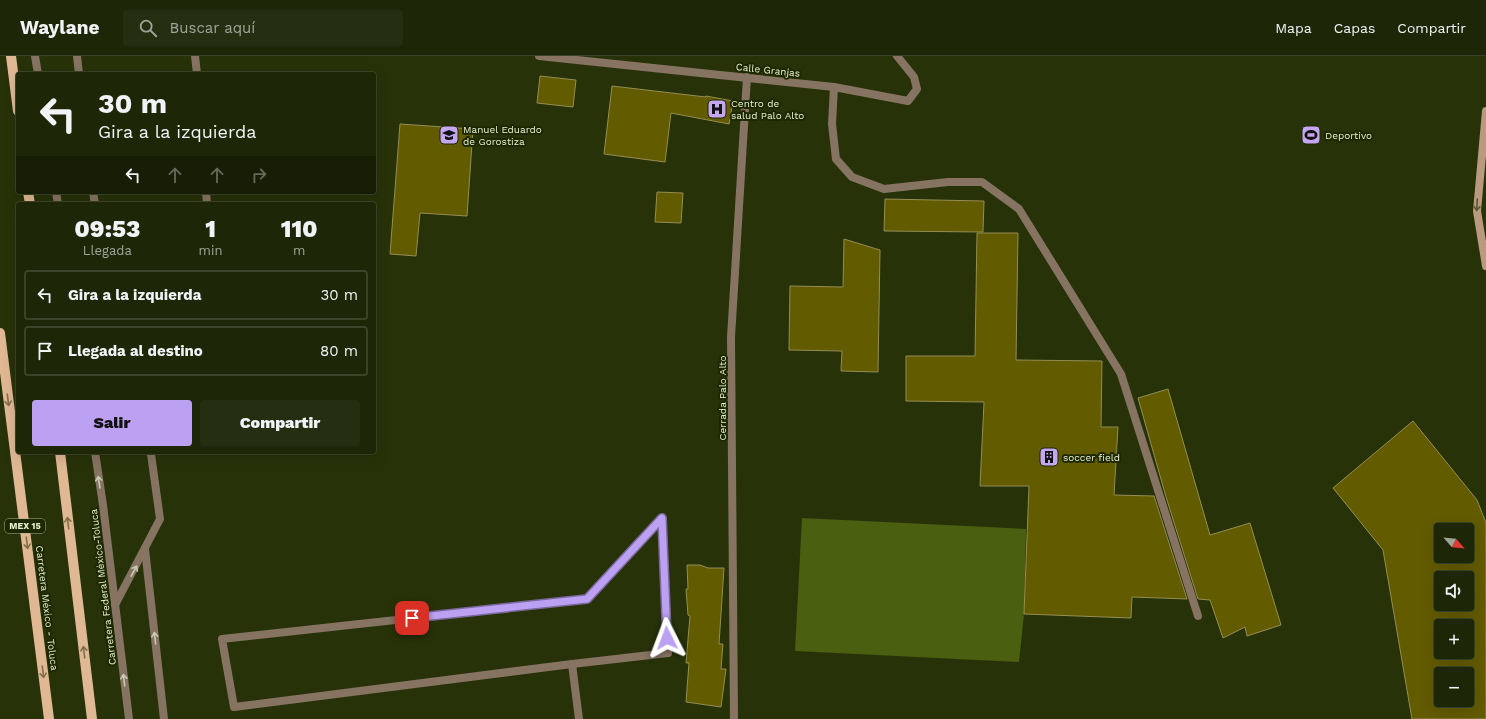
<!DOCTYPE html>
<html lang="es">
<meta charset="utf-8">
<style>
body{margin:0;font-family:"Work Sans",sans-serif;background:#252e11;color:#f1f3f6;height:100vh;display:flex;flex-direction:column;font-size:15px;white-space:nowrap}
*{box-sizing:border-box;margin:0}
p{font-size:13px;color:#a0a59b}
.icon{flex:none;width:22px;height:22px;fill:none;stroke:currentColor;stroke-width:2;stroke-linecap:round;stroke-linejoin:round}
.map{position:relative;flex:1;overflow:hidden}
.drawer{position:absolute;left:16px;top:146px;width:360px;height:252px;display:flex;flex-direction:column;background:#1d2607;border-radius:4px;box-shadow:0 4px 16px #0002,0 0 0 1px #3b4328}
.drawer>*{flex:none}
.guide{position:absolute;left:16px;top:16px;width:360px;height:122px;border-radius:4px;box-shadow:0 4px 16px #0002,0 0 0 1px #3b4328;background:#1d2607;color:#f1f3f6;overflow:hidden}
.needle{width:26px;rotate:117deg}
.controls{position:absolute;left:1434px;top:467px;display:grid;gap:8px}
.controls a{display:grid;place-items:center;width:40px;height:40px;border-radius:4px;background:#1d2607;box-shadow:0 4px 16px #0002,0 0 0 1px #3b4328;font-size:20px}
.pin{position:absolute;display:grid;place-items:center;width:34px;height:34px;color:#fff;margin:-17px;border-radius:8px;box-shadow:0 2px 6px #0006}
.me{position:absolute;width:44px;margin:-22px;rotate:357deg;stroke-linejoin:round;filter:drop-shadow(0 0 3px #0008)}
.turn{display:flex;align-items:center;gap:14px;height:84px;padding:0 16px;font-size:18px}
.turn .icon{width:52px;height:52px;stroke-width:2.5}
.turn b{display:block;font-size:28px;line-height:34px}
.lanes{display:flex;align-items:center;height:38px;padding:0 16px;background:#0003;justify-content:center;gap:20px;direction:ltr}
.lanes .off{opacity:.35}
.eta{display:flex;justify-content:space-evenly;align-items:center;height:68px;text-align:center}
.eta b{font-size:24px;font-weight:800;line-height:28px}
.cta{display:flex;gap:8px;margin-top:auto;padding:8px 16px}
.cta a{flex:1;height:46px;border-radius:4px;background:#bca0f2;color:#111;font-size:16px;font-weight:800;line-height:46px;text-align:center}
.cta a+a{background:#252e11;color:#f1f3f6}
ul{padding:0;list-style:none}
li{display:flex;align-items:center;gap:12px;height:50px;margin:0 8px 6px;padding:0 8px;border:2px solid #3b4328;border-radius:4px}
li div{flex:1}
li b{display:block;font-size:15px}
li em{font-style:normal}
header{display:flex;align-items:center;gap:24px;box-sizing:border-box;height:56px;padding:0 20px;background:#1d2607;border-bottom:1px solid #3b4328}
header strong{font-size:19px}
nav{display:flex;gap:22px;margin-inline-start:auto;font-size:14px}
.search{width:280px;height:36px;background:#252e11;display:flex;align-items:center;gap:10px;box-sizing:border-box;padding:0 14px;border-radius:4px;color:#a0a59b;font-size:15px}
.map>svg:first-child{display:block}
.green{fill:#4b5f10}
.building{fill:#635b00;stroke:#948e54;fill-rule:evenodd}
.lines{fill:none;stroke-linecap:round;stroke-linejoin:round}
.lane{stroke:#867362;stroke-width:8}
.street{stroke:#867362;stroke-width:8}
.secondary{stroke:#b99a7e;stroke-width:8}
.primary{stroke:#e0b894;stroke-width:10}
.oneway{stroke:#5c5632}
.oneway2{stroke:#7f704a}
.oneway3{stroke:#c9cab2}
.route-casing{stroke:#7a689d;stroke-width:10}
.route{stroke:#bca0f2;stroke-width:7}
.labels{text-anchor:middle;dominant-baseline:central;stroke-width:4;stroke-linejoin:round;paint-order:stroke}
.shield{fill:#1e2800;stroke:#aab494;stroke-width:1}
.shield-label{font-size:9px;font-weight:bold;fill:#e6f0d4}
.street-label{font-size:10px;fill:#e6f0d4;stroke:#1e2800}
.poi-label{font-size:10px;fill:#e6f0d4;stroke:#1e2800;text-anchor:start}
</style>
<header>
<strong>Waylane</strong>
<div class="search"><svg class="icon" aria-label="search" viewBox="0 0 24 24"><circle cx="10" cy="10" r="6"/><path d="M15 15l6 6"/></svg>Buscar aquí</div>
<nav><a>Mapa</a><a>Capas</a><a>Compartir</a></nav>
</header>
<div class="map">
<svg width="1486" height="663" viewBox="0 0 1486 663">
<rect width="100%" height="100%" fill="#273209"/>
<!-- green -->
<path class="green" d="M802,462L1026,473L1024,558L1019,606L795,595Z"/>
<!-- building -->
<g class="building">
<path d="M540,20L576,24L573,51L537,47Z"/>
<path d="M612,30L706,41V40L733,45L729,68L671,57L665,106L604,98Z"/>
<path d="M400,68L473,73L467,160L420,157L416,200L390,198Z"/>
<path d="M657,136L683,137L681,167L655,166Z"/>
<path d="M885,143L984,145L983,176L884,175Z"/>
<path d="M977,177H1018L1016,304L1102,305L1101,371H1118L1114,439L1154,440L1187,543L1132,541L1131,562L1024,558L1029,430H980L984,346L906,345V300H975Z"/>
<path d="M844,183L880,194L878,316L841,315L842,295L789,294L790,230L843,231Z"/>
<path d="M1168,333L1210,479L1250,467L1281,569L1247,580L1245,571L1223,582L1210,544L1198,543L1166,441L1138,342Z"/>
<path d="M1413,365L1477,444L1486,467V663H1412L1383,494L1333,432ZM1441,474H1467V500H1441ZM1441,522H1467V548H1441ZM1441,570H1467V596H1441ZM1441,618H1467V644H1441Z"/>
<path d="M687,509H700L708,512H724L719,588H723L721,613H726L721,651L686,646L689,607H686L690,560L688,559L686,533H688Z"/>
</g>
<g class="lines">
<!-- lane -->
<g class="lane">
<path d="M77,0L79,18"/>
<path d="M195,0L197,18"/>
<path d="M834,31L832,68L836,103L852,121L884,133L948,126H982L1019,153L1121,318L1198,560"/>
<path d="M93,136L95,148"/>
<path d="M206,136L207,148"/>
<path d="M662,462L668,597L572,608L234,651L222,583L587,543Z"/>
<path d="M145,493L164,663"/>
<path d="M115,549L160,463L151,398L149,396"/>
<path d="M572,608L579,663"/>
</g>
<!-- street -->
<g class="street">
<path d="M35,0L38,18"/>
<path d="M539,0L834,31L908,45L917,33L914,21L897,0"/>
<path d="M56,136L58,148"/>
<path d="M95,396L103,449L129,663"/>
<path d="M734,663L731,281L747,21"/>
</g>
<!-- secondary -->
<path class="secondary" d="M1486,55L1477,155L1486,210"/>
<!-- primary -->
<g class="primary">
<path d="M11,0L18,55"/>
<path d="M28,136L30,148"/>
<path d="M0,277L49,663"/>
<path d="M60,396L92,663"/>
</g>
</g>
<!-- one-way arrows -->
<defs><path id="oneway-shaft" d="M-6 0H5M1.5-3L5.5 0L1.5 3" fill="none" stroke-width="1.6" stroke-linecap="round" stroke-linejoin="round"/></defs>
<use class="oneway" href="#oneway-shaft" transform="translate(1477 149) rotate(93)"/>
<g class="oneway2">
<use href="#oneway-shaft" transform="translate(8 344) rotate(83)"/>
<use href="#oneway-shaft" transform="translate(68 467) rotate(-97)"/>
<use href="#oneway-shaft" transform="translate(27 487) rotate(83)"/>
<use href="#oneway-shaft" transform="translate(84 596) rotate(-97)"/>
<use href="#oneway-shaft" transform="translate(43 616) rotate(83)"/>
</g>
<g class="oneway3">
<use href="#oneway-shaft" transform="translate(99 426) rotate(-99)"/>
<use href="#oneway-shaft" transform="translate(134 515) rotate(-61)"/>
<use href="#oneway-shaft" transform="translate(155 582) rotate(-96)"/>
<use href="#oneway-shaft" transform="translate(124 624) rotate(-97)"/>
</g>
<g class="lines">
<!-- route casing -->
<g class="route-casing">
<path id="route" d="M412,562L587,543L662,462L667,582"/>
</g>
<!-- route -->
<use href="#route" class="route"/>
</g>
<!-- icons -->
<defs>
<g id="hospital-square" transform="scale(1)"><rect x="-9" y="-9" width="18" height="18" rx="4" fill="#c5a6f0" stroke="#1e2800"/><path d="M-5-5h3v3.5h4V-5h3V5h-3V1.5h-4V5h-3Z" fill="#111"/></g>
<g id="school-square" transform="scale(1)"><rect x="-9" y="-9" width="18" height="18" rx="4" fill="#c5a6f0" stroke="#1e2800"/><path d="M0-5L7-2L0 1L-7-2ZM-4 1L0 2.5L4 1V4Q0 6-4 4Z" fill="#111"/></g>
<g id="stadium-square" transform="scale(1)"><rect x="-9" y="-9" width="18" height="18" rx="4" fill="#c5a6f0" stroke="#1e2800"/><path d="M0-5a6.5 5 0 1 0 0 10a6.5 5 0 1 0 0-10ZM-3.5-1.8h7v3.6h-7Z" fill="#111"/></g>
<g id="building-square" transform="scale(1)"><rect x="-9" y="-9" width="18" height="18" rx="4" fill="#c5a6f0" stroke="#1e2800"/><path d="M-4-6H4V6H1V3H-1V6H-4ZM-2.5-4.3h1.7v1.8h-1.7ZM.8-4.3h1.7v1.8H.8ZM-2.5-1h1.7V.8h-1.7ZM.8-1h1.7V.8H.8Z" fill="#111"/></g>
</defs>
<g fill-rule="evenodd">
<use href="#hospital-square" x="717" y="53"/>
<use href="#school-square" x="449" y="79"/>
<use href="#stadium-square" x="1311" y="79"/>
<use href="#building-square" x="1049" y="401"/>
</g>
<g class="labels">
<!-- shield labels -->
<rect class="shield" x="5" y="463" width="40" height="14" rx="3"/>
<g class="shield-label">
<text x="25" y="470">MEX 15</text>
</g>
<!-- street labels -->
<g class="street-label">
<text transform="translate(768 14) rotate(6)">Calle Granjas</text>
<text transform="translate(722 342) rotate(-90)">Cerrada Palo Alto</text>
<text transform="translate(103 531) rotate(-97)">Carretera Federal México-Toluca</text>
<text transform="translate(47 552) rotate(83)">Carretera México - Toluca</text>
</g>
<!-- poi labels -->
<g class="poi-label">
<text x="731" y="47">Centro de<tspan x="731" dy="12">salud Palo Alto</tspan></text>
<text x="463" y="73">Manuel Eduardo<tspan x="463" dy="12">de Gorostiza</tspan></text>
<text x="1325" y="79">Deportivo</text>
<text x="1063" y="401">soccer field</text>
</g>
</g>
</svg>
<div class="controls">
<a><svg class="needle" viewBox="-14 -14 28 28"><path d="M0-13l5 13h-10z" fill="#e53935"/><path d="M0 13l5-13h-10z" fill="#a0a59b"/></svg></a>
<a><svg class="icon" aria-label="sound" viewBox="0 0 24 24"><path d="M4 9h4l5-4v14l-5-4H4zM17 9q2 3 0 6"/></svg></a>
<a>+</a>
<a>−</a>
</div>
<div class="pin" style="left:412px;top:562px;background:#d93025"><svg class="icon" aria-label="arrive" viewBox="0 0 24 24"><path d="M6 21V4h12l-3 4 3 4H6"/></svg></div>
<svg class="me" style="left:667px;top:582px" viewBox="-20 -20 40 40"><path d="M0-17L14 15 0 8-14 15z" fill="#bca0f2" stroke="#fff" stroke-width="4"/></svg>
<div class="guide">
<div class="turn"><svg class="icon" aria-label="left" viewBox="0 0 24 24"><path d="M17 20v-9H6M10 6l-5 5 5 5"/></svg><div><b>30 m</b>Gira a la izquierda</div></div>
<div class="lanes"><svg class="icon" aria-label="left" viewBox="0 0 24 24"><path d="M17 20v-9H6M10 6l-5 5 5 5"/></svg><svg class="icon off" aria-label="ahead" viewBox="0 0 24 24"><path d="M12 20V5M6 11l6-6 6 6"/></svg><svg class="icon off" aria-label="ahead" viewBox="0 0 24 24"><path d="M12 20V5M6 11l6-6 6 6"/></svg><svg class="icon off" aria-label="right" viewBox="0 0 24 24"><path d="M7 20v-9h11M14 6l5 5-5 5"/></svg></div>
</div>
<section class="drawer">
<div class="eta">
<div><b>09:53</b><p>Llegada</p></div>
<div><b>1</b><p>min</p></div>
<div><b>110</b><p>m</p></div>
</div>
<ul>
<li><svg class="icon" aria-label="left" viewBox="0 0 24 24"><path d="M17 20v-9H6M10 6l-5 5 5 5"/></svg><div><b>Gira a la izquierda</b></div><em>30 m</em></li>
<li><svg class="icon" aria-label="arrive" viewBox="0 0 24 24"><path d="M6 21V4h12l-3 4 3 4H6"/></svg><div><b>Llegada al destino</b></div><em>80 m</em></li>
</ul>
<div class="cta"><a>Salir</a><a>Compartir</a></div>
</section>
</div>
